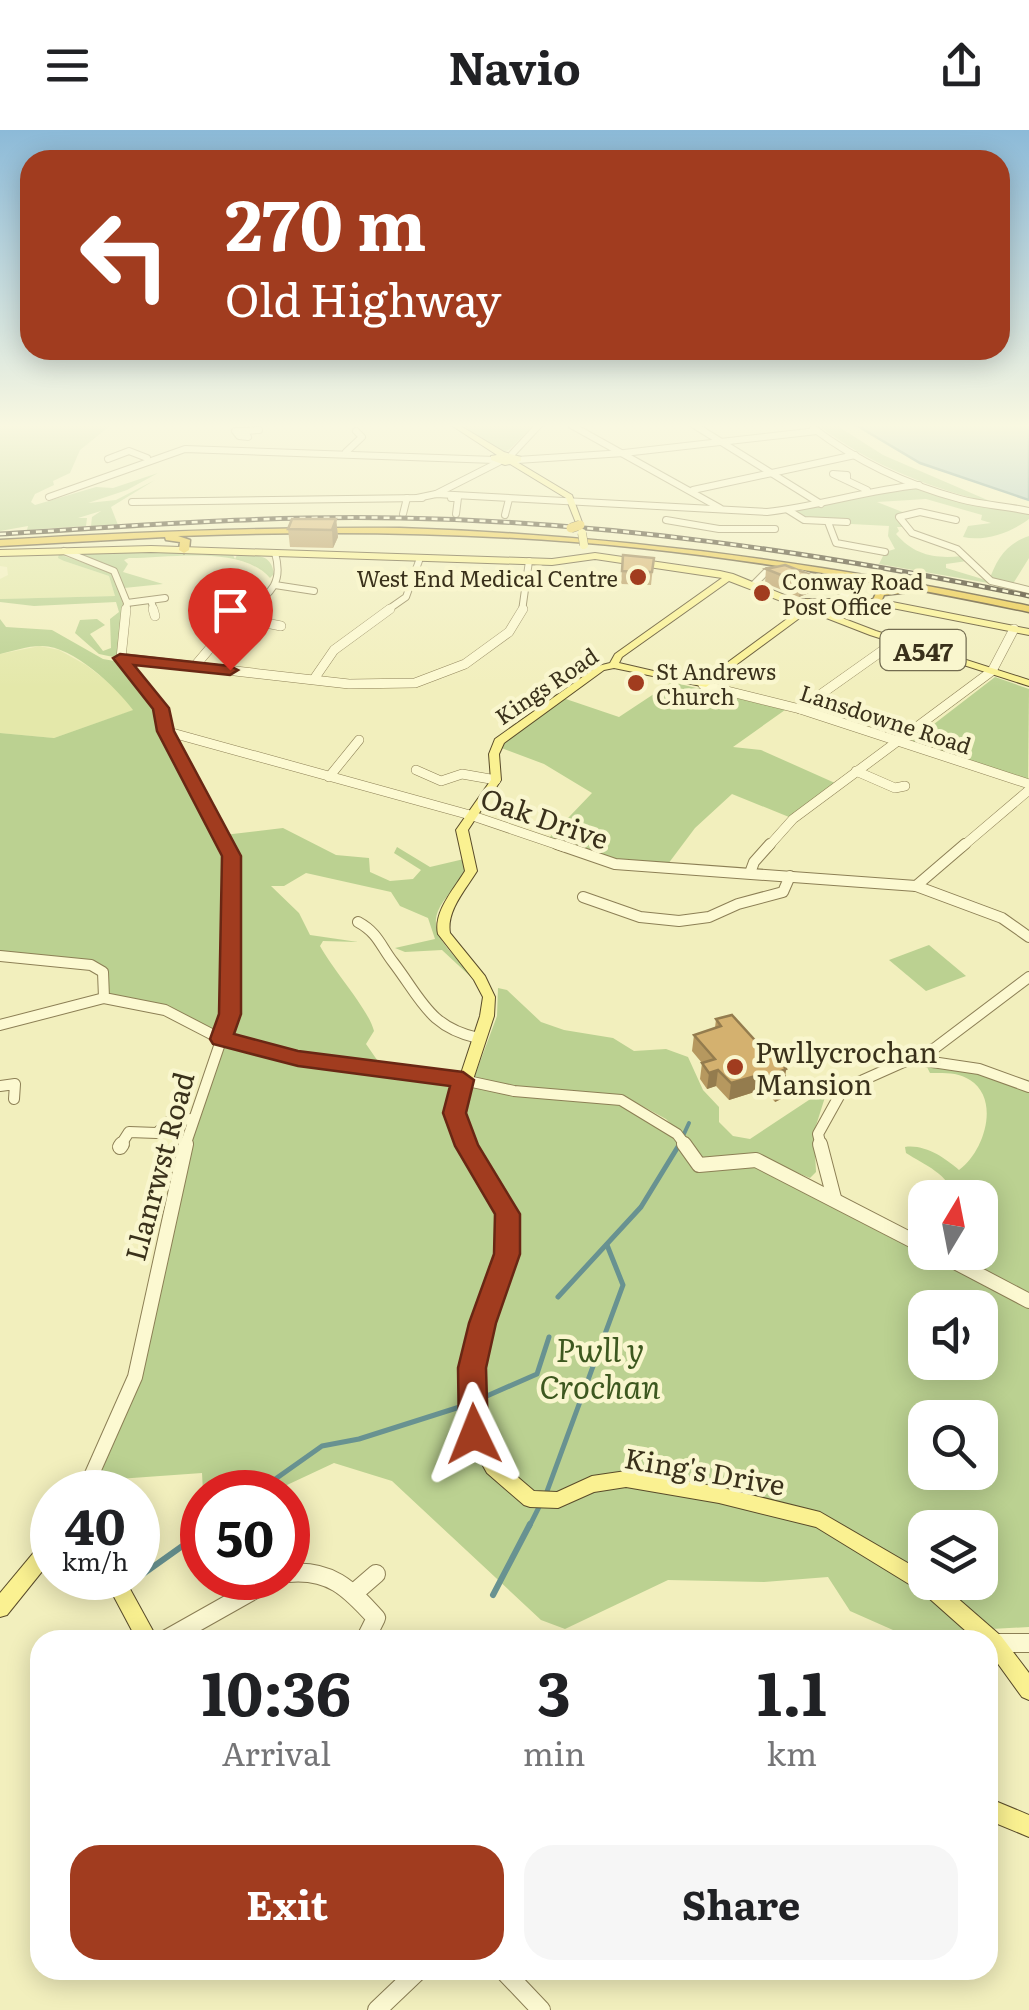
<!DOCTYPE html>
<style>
body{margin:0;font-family:Literata,serif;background:#f6f6f6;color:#202124;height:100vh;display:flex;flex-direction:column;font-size:38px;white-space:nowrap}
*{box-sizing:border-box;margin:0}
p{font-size:32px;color:#757577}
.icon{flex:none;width:55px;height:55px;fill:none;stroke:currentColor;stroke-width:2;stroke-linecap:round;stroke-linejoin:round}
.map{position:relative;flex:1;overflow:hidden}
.panel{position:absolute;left:30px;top:1500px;width:968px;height:350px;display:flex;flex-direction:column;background:#fff;border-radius:30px;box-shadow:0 5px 25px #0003}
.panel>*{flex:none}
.top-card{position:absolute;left:20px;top:20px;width:990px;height:210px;border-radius:30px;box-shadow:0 5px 25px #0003;background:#a13c1f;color:#fff;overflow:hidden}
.needle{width:65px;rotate:10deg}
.buttons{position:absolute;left:908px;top:1050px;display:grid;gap:20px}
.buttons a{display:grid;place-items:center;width:90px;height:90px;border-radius:20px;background:#fff;box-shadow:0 5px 25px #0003;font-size:50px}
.speed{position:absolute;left:30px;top:1340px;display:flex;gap:20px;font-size:50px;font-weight:700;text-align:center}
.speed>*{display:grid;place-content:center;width:130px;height:130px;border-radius:50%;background:#fff;box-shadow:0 5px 25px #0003;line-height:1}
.speed small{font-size:25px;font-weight:400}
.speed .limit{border:15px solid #d22;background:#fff;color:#111}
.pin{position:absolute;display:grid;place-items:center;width:85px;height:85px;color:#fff;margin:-102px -42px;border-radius:50% 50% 50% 0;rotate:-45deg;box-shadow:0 0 10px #0007}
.pin .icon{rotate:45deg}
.me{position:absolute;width:110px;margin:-55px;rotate:358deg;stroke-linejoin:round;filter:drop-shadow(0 0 8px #0008)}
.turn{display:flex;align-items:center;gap:35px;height:210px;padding:0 40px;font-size:45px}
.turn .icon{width:130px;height:130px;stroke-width:2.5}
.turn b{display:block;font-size:70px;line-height:85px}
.eta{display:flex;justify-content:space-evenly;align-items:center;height:170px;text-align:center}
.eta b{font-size:60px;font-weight:700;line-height:70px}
.primary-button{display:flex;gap:20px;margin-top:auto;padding:20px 40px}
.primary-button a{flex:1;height:115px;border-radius:30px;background:#a13c1f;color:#fff;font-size:40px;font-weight:700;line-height:115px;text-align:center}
.primary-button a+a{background:#f6f6f6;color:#202124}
header{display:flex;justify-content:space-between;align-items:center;height:130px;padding:0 40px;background:#fff;font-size:45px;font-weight:700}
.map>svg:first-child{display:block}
.farmland{fill:#e4e8aa}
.green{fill:#bbd191;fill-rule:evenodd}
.water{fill:#a2c3c1;stroke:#689291;stroke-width:2.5}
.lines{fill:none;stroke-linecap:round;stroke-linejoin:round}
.stream-far2{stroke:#689291;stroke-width:4}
.stream-far1{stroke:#689291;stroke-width:5}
.stream{stroke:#689291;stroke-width:6}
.minor-far4-casing{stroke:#8c7f55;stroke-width:8}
.minor-far3-casing{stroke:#8c7f55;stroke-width:10}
.minor-far2-casing{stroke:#8c7f55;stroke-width:12}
.minor-far1-casing{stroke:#8c7f55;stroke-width:16}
.minor-casing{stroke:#8c7f55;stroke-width:20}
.major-casing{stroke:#594b2a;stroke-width:2}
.highway-casing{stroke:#594b2a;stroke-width:3}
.minor-far4{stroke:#fcf9d1;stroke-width:6}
.minor-far3{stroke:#fcf9d1;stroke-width:9}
.minor-far2{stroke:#fcf9d1;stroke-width:10}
.minor-far1{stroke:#fcf9d1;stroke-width:14}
.minor{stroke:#fcf9d1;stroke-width:18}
.major{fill:#faf191;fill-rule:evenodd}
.highway{fill:#ebc845;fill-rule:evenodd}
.rail-casing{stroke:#3a311b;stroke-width:5}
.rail{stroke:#f9f6ce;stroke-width:2.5;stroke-dasharray:6;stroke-linecap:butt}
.major-bridge-casing{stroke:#594b2a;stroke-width:9;stroke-linecap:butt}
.highway-bridge-casing{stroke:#594b2a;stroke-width:10;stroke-linecap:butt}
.major-bridge{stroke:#faf191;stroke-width:8}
.highway-bridge{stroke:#ebc845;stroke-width:9}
.wall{fill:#b6985f}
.shaded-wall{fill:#947c4e}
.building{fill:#d4b16f;stroke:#947c4e;stroke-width:2.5}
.route{fill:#a13c1f;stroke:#692714;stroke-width:2.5}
.poi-dot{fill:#a13c1f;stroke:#f9f6ce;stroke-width:4}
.labels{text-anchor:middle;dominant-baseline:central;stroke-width:9;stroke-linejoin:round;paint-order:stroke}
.far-poi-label{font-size:22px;fill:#3a311b;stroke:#f9f6ce;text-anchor:start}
.far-street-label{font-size:22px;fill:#3a311b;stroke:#f9f6ce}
.shield{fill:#f9f6ce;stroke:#736c51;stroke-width:2.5}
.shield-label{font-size:25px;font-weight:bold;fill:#3a311b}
.street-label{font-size:28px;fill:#3a311b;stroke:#f9f6ce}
.poi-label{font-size:28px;fill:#3a311b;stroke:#f9f6ce;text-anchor:start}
.near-park-label{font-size:32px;font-style:italic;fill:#3d581f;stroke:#f9f6ce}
</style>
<header><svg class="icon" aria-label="menu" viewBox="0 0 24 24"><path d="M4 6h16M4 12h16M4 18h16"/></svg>Navio<svg class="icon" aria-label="share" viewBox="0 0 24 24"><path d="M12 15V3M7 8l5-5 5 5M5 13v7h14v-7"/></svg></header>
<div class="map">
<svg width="1029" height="1880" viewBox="0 0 1029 1880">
<rect width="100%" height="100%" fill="#f2efbd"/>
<!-- farmland -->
<g class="farmland">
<path d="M59,424L64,431L109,446L115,466L0,469V449L8,445L7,437L0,436V426Z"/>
<path d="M40,516L59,520L86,535L117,559L134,580L54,608L0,603V524Z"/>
</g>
<!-- green -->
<g class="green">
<path d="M0,295H111L80,320L70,343L53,351L54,355L35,364L31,372L35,375L96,357L113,358L158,343L127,360L88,373L116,370L155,350L111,377L118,395L91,396L92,387L101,381L78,388H87L86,396L27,400L28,396L0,401Z"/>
<path d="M462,295H534L509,320L502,322Z"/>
<path d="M818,295H836L883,325L999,375C935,360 871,336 818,295Z"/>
<path d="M919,355L955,368L1029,381V389C1012,402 985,412 963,407L968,396L991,393L981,390L982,385L926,369L877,372L905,383L899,387L907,397H897L899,401L896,404C914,425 935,429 962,426L967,431L946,434V438L989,451C996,431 1005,414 1029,406V428L1011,457L879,434L885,422L895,419L888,406L889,396L813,392L788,380Z"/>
<path d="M151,422L233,425L235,429L237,425C255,426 271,422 274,444L270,448C241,415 170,428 129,428L124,430L128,434L123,442L163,454L124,458L115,439L76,424Z"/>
<path d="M59,424L112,443L124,476L118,528L99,524L75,503L80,490L97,489L105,495L90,504L103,521L111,518L110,489L119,482L116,472L34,476L0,472V469L115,466L109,446L64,431L58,428Z"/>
<path d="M0,489L6,497L52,500L103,529L120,532L161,578L165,601L224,705L283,698L336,725L369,728L370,742L390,751L413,749L421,740L394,723L397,717L430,737L464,729L465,741C458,755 444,767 438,781C427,808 461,828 472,848L442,820L405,822L395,818L435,809L428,788L400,776L391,762L306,743L284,756H271L299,783L310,805L358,812L323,811L320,816C333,840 369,880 374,901L366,914L384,940L621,970L677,1004L699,1035L756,1030L913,1111L925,1102V1122H980V1068L953,1067C951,1045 923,1034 906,1023L905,1017C925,1014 945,1028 959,1040C984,1022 1001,970 970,950C958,942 944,943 930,943L927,937L985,945L1029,962V1497L902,1504L850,1481L828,1447L764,1452L668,1450L565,1499L541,1490L392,1351L334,1333L272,1362H203L202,1343L90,1351L125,1273L153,1145L221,909L165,880L104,868L103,842L0,823V603L54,608L133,580C116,557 72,515 41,516C27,516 13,521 0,524ZM925,1178H980V1232H925ZM925,1288H980V1342H925ZM925,1398H980V1452H925Z"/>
<path d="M995,547L1029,559L1028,651L912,611Z"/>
<path d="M672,552L785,580L733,617L761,620L835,653L789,687L732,664L695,698L665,738L615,734L546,711L592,663L544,634L496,616L560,567L619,587Z"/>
<path d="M929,815L966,846L926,861L889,830Z"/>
<path d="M498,858L507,860L541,892L564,900L613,908L634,921L666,919L688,927L703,960L719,977V992L733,1006L750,1009L818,964H826L814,1002L816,1042L810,1048L756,1026L704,1028L666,989L624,966L517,957L474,948L497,886Z"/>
</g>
<!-- water -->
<path class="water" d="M856,295H1029V370L920,333Z"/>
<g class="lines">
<!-- stream-far2 -->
<path class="stream-far2" d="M683,1006L689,993"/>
<!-- stream-far1 -->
<g class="stream-far1">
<path d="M558,1167L641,1077L679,1015"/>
<path d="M480,1269L537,1244L549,1207"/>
<path d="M257,1362L322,1316L359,1309L466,1275"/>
<path d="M546,1364L623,1155L607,1115"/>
<path d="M529,1397L539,1377"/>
</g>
<!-- stream -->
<g class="stream">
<path d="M143,1444L202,1402"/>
<path d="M493,1465L530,1394"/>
</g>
<!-- minor-far4 casing -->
<g class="minor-far4-casing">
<g id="minor-far4">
<path d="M571,295L720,378"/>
<path d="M694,295L821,374"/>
<path d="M813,298C857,331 907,355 960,369C982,375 1006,376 1029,381"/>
<path d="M235,301H245L248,307L239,306Z"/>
<path d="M245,301L259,300"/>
<path d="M346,322L362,307L356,301"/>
<path d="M512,324L539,295"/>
<path d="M108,329L129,321L147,328"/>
<path d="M517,330L624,323L817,301"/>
<path d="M847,349V345L833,344L867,360"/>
<path d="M693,360L855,325"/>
<path d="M436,364L499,332"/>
<path d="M49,367L185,319L495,330"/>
<path d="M417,368L436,364L767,382C819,376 867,360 919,355"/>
<path d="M451,368H458L456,384"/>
<path d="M132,372L422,368"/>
<path d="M788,380L804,390L847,392"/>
<path d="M403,384L407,368"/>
<path d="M505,385L509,369"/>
<path d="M666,390L719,399H775"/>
<path d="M956,390L920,382L899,387L912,403L957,419L991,451L1029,460"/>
<path d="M828,392L836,413L885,422"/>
<path d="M64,421L114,441L127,473L126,481"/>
<path d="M801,443L820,449L854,470"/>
<path d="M275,455L314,461"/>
<path d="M753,455L767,441L778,440"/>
<path d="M151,470L154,481"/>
<path d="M127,473L165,468"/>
<path d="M247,481C270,463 284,454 275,423"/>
<path d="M386,481L406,467L420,428"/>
<path d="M522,481L529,431"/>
</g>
</g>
<!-- minor-far3 casing -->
<g class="minor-far3-casing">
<g id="minor-far3">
<path d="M126,479L121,528L161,578L165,601L226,717"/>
<path d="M153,479L155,486"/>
<path d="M241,488L281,496"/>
<path d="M121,528L349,554L415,553L465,534L509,502L523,479"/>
<path d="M194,537L227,498L250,479"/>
<path d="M314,549L334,520L390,479"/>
<path d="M703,555L800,579L1029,654"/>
<path d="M800,579L896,511"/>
<path d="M165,601L470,685L564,717"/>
<path d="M416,640L441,651L462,644L496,650"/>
<path d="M856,641L895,658L905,656"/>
<path d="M329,647L359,610"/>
<path d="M768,717L793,689L992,541L1014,499"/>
<path d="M962,717L1029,660"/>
</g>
</g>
<!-- minor-far2 casing -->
<g class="minor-far2-casing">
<g id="minor-far2">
<path d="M557,714L615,734L916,756L1002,788L1029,807"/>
<path d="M750,743L754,732L770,714"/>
<path d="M916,756L965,714"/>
<path d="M583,767L640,787L679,791L709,787L738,774L783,762L790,746"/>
<path d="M358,792C378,803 380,815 393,832C422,870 429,897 478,908"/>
<path d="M0,826L91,835L103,842L104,868L165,880L221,909L298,928L463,950L514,961L621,970L677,1004L686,1016"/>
<path d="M0,895L104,868"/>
<path d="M912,929L979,939L1029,957"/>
<path d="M0,956L15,954L14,969"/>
<path d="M120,1016L129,1002L157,1003L170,991L192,989"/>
<path d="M185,1016L230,884L231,726L225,714"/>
<path d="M821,1016L818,1004L843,959L935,918L1029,847"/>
</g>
</g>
<!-- minor-far1 casing -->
<g class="minor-far1-casing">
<g id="minor-far1">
<path d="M684,1014L699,1035L756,1030L925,1117"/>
<path d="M820,1014L834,1068"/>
<path d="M120,1017L122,1014"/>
<path d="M936,1122L1029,1171"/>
<path d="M84,1362L135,1247L186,1014"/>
</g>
</g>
<!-- minor casing -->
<g class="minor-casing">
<g id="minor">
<path d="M288,1443C330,1439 349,1458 376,1488L365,1510"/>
<path d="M354,1463L376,1444"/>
<path d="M165,1510L275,1448"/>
<path d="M994,1513H1029"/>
<path d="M503,1840L541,1880"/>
<path d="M377,1880L419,1840"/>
</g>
</g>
<!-- major casing -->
<g class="major-casing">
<g id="major">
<path d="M451,295H459L504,322L521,327V331L517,332L572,365L583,395L576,393L566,368L510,334L505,335L491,330V326L497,325Z"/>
<path d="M151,416L552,429L595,423L720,441L733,444L799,471L803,469H877L1029,499V505L877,475H808L876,501L1029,550V556L870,505L816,484L801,487L706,557L614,538L604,540L504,613L499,624L501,650L468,700L477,741C466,759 446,781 450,803L485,846L495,867L494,886L462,983L474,1016L515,1083V1125L480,1238L483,1303L499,1331L534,1361L557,1362L592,1346L626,1341L719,1357L820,1382L925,1443V1452H939L1001,1506L1029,1543V1570L1022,1567L988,1520V1510H976L922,1462L816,1397L719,1373L626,1357L594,1362L558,1378L530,1377L524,1375L487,1343L465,1304L464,1238L499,1125V1083L460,1016L448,983L480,886L483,867L474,850L438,804C433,782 454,759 465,741L456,700L491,650L489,624L495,609L598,536L610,533L615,524L722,448L595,429L552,435L151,422L0,426V420ZM729,451L807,481L795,483L701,552L619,533L622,527Z"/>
<path d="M52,1406V1429L7,1485L0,1487V1463L45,1409Z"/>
<path d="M104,1448H124L158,1510H137Z"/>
<path d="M988,1668L1029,1685V1707L988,1690Z"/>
</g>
</g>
<!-- highway casing -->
<g class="highway-casing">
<g id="highway">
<path d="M400,398C613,405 821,432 1029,476V482C900,455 771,432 640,418C487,402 332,400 178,406L190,410L189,420L184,423L179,420L180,412L166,410L165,407L0,416V410C133,402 266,397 400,398Z"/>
<path d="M907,457L912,460L910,462L884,465L880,474L872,472L877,461Z"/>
</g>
</g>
<!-- minor-far4 -->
<use href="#minor-far4" class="minor-far4"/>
<!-- minor-far3 -->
<use href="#minor-far3" class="minor-far3"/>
<!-- minor-far2 -->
<use href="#minor-far2" class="minor-far2"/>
<!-- minor-far1 -->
<use href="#minor-far1" class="minor-far1"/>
<!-- minor -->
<use href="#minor" class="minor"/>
<!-- major -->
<use href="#major" class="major"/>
<!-- highway -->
<use href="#highway" class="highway"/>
<!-- rail casing -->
<g class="rail-casing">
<path id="rail" d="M0,404C133,396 267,385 400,388C612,392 822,423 1029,466"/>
</g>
<!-- rail -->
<use href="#rail" class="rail"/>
<!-- major-bridge casing -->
<g class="major-bridge-casing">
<path id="major-bridge" d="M582,403L584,415"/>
</g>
<!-- highway-bridge casing -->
<g class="highway-bridge-casing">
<path id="highway-bridge" d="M571,398L580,395"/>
</g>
<!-- major-bridge -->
<use href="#major-bridge" class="major-bridge"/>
<!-- highway-bridge -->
<use href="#highway-bridge" class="highway-bridge"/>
</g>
<!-- wall -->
<g class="wall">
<path d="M336,389L338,407L333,418L290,417L288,399Z"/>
<path d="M623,425L654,428L651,455L621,454Z"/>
<path d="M766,439L816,447L814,461L799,467L765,453Z"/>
<path d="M716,889L762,918L786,939L785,946L788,951L785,967L775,972L764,959L729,970L716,956L707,959L700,949L702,933L692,921L694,905L715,898Z"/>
</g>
<!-- shaded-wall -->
<g class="shaded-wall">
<path d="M336,389L338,407L333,418L332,400Z"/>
<path d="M816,447L814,461L799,467L801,453Z"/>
<path d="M786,939L784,953L788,951L785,967L775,972L781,941Z"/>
<path d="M718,940L716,956L707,959L709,943Z"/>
<path d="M766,943L764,959L729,970L731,953Z"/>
</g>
<!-- building -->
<g class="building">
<path d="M292,389H336L332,400L288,399Z"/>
<path d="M623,425L654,428L652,442L622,441Z"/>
<path d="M785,435L816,447L801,453L766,439Z"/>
<path d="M732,885L762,918L775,923L786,939L781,941L788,951L778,956L766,943L731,953L718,940L709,943L702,933L715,929L694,905L721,896L716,889Z"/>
</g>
<!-- sky -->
<linearGradient id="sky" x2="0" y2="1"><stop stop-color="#8cbad8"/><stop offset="0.53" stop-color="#f9f8e1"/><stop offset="1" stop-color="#f9f8e1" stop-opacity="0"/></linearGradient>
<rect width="1029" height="558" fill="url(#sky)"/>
<!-- route -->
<path class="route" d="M120,524L230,536L238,540L230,545L134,535L169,578L174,601L241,726V884L234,904L298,921L463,942L474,950L466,983L478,1015L520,1084V1124L496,1193L486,1238L488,1304L484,1313L474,1317L463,1313L459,1304L458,1238L469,1193L494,1124L495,1084L455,1016L443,983L450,956L298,936L213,914L210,909L219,884L222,726L157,601L153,579L113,528Z"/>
<!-- markers -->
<g class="poi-dot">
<circle cx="638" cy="447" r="10"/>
<circle cx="762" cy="463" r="10"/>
<circle cx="636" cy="553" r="10"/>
<circle cx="735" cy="937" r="10"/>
</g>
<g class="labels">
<!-- far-poi labels -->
<g class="far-poi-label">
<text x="618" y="447" text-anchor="end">West End Medical Centre</text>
<text x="782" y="450">Conway Road<tspan x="782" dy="25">Post Office</tspan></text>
<text x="656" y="540">St Andrews<tspan x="656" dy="25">Church</tspan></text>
</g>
<!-- far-street labels -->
<g class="far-street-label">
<text transform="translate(546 555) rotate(-34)">Kings Road</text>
<text transform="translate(886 588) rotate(18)">Lansdowne Road</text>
</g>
<!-- shield labels -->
<rect class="shield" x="880.5" y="500" width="85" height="40" rx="8"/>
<g class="shield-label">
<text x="923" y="520">A547</text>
</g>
<!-- street labels -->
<g class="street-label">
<text transform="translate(545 687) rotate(19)">Oak Drive</text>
<text transform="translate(158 1036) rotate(-75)">Llanrwst Road</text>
<text transform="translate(705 1340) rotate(10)">King's Drive</text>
</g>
<!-- poi labels -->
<g class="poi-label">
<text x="755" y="921">Pwllycrochan<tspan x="755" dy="32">Mansion</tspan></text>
</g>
<!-- near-park labels -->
<g class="near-park-label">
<text x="600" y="1218">Pwll y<tspan x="600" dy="37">Crochan</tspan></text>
</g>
</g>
</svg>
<div class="buttons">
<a><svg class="needle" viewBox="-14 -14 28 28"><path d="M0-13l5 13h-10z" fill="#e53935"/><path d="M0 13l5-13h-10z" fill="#757577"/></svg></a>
<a><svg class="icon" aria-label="sound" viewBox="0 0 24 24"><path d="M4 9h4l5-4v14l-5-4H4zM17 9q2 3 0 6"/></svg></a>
<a><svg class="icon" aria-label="search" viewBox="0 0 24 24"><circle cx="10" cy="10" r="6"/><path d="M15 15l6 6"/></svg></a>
<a><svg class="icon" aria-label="layers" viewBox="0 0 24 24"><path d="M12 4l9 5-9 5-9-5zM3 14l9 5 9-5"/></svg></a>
</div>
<div class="speed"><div>40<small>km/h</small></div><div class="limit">50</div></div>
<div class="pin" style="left:230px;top:540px;background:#d93025"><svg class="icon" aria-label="arrive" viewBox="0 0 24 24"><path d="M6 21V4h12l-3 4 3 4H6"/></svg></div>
<svg class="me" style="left:474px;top:1304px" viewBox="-20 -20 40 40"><path d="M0-17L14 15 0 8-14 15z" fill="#a13c1f" stroke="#fff" stroke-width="4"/></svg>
<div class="top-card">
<div class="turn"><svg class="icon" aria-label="left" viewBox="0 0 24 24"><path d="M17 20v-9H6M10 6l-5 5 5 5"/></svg><div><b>270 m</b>Old Highway</div></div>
</div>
<section class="panel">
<div class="eta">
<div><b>10:36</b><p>Arrival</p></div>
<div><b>3</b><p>min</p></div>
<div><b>1.1</b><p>km</p></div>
</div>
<div class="primary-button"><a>Exit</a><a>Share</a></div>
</section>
</div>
